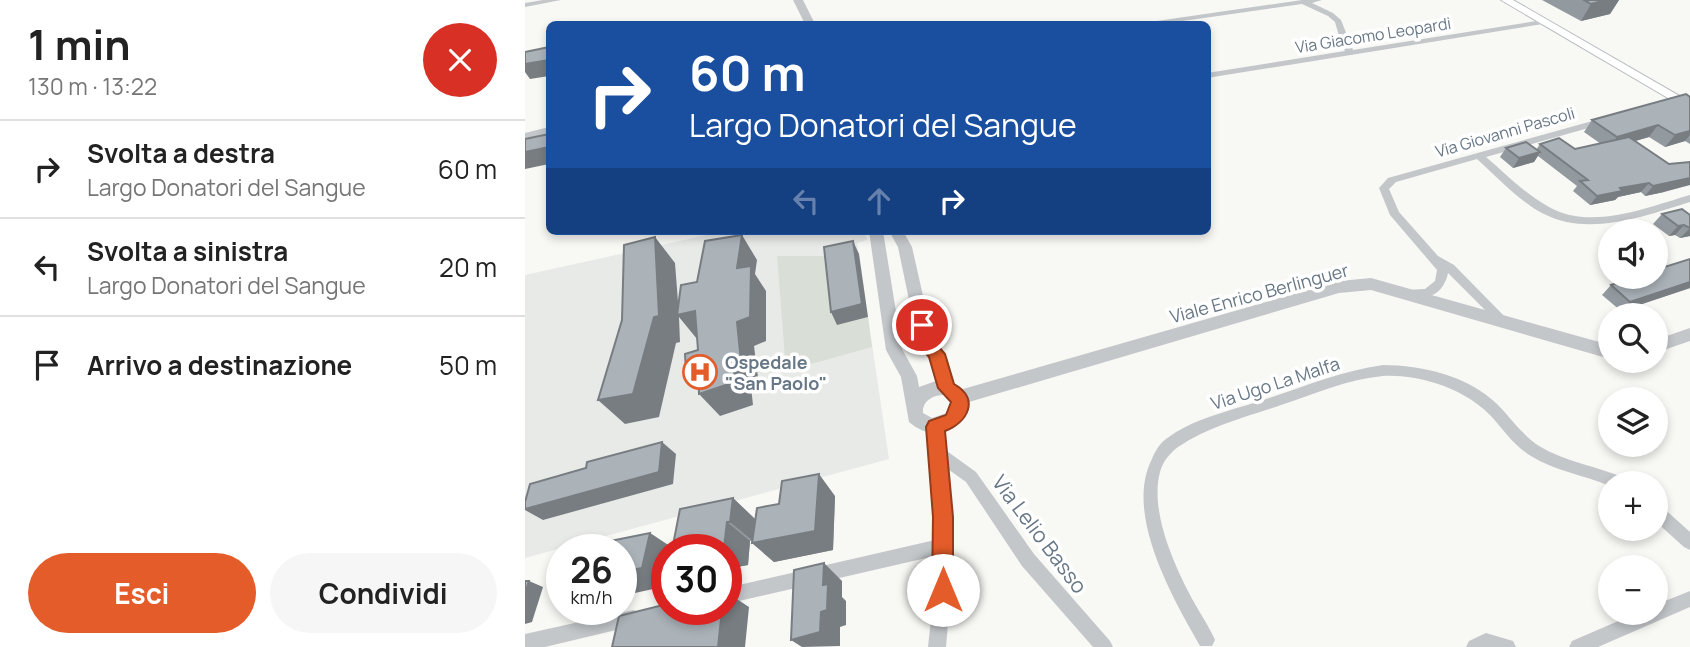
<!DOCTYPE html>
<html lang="it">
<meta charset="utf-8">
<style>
body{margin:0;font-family:Manrope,sans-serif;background:#f6f6f6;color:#222;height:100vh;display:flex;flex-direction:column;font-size:26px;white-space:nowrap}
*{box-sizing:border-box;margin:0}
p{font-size:23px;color:#767676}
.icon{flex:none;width:38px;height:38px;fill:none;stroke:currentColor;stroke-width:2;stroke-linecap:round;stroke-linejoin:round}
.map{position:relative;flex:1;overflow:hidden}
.drawer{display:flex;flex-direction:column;background:#fff;width:525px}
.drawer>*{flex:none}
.hud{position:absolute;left:21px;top:21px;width:665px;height:214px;border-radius:10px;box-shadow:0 4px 10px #0003;background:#1a4fa0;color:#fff;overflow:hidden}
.buttons{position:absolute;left:1073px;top:219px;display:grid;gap:14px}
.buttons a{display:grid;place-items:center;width:70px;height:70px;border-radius:50%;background:#fff;box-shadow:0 4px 10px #0003;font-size:35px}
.speed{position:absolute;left:21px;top:534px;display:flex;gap:14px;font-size:35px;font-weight:700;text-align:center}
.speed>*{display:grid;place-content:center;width:91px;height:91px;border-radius:50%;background:#fff;box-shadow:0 4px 10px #0003;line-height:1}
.speed small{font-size:18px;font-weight:400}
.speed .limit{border:10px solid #d22;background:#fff;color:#111}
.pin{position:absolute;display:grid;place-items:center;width:60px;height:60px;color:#fff;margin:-30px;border:4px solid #fff;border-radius:50%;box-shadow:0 2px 7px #0007}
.me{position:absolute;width:77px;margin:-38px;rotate:0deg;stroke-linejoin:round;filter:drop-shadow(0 0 5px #0008)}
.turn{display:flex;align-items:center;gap:24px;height:147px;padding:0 28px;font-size:32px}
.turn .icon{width:91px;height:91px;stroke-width:2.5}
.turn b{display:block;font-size:49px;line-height:60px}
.lanes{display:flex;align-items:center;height:66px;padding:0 28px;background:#0003;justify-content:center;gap:35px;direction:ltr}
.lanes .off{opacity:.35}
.round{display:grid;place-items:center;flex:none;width:74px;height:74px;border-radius:37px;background:#f6f6f6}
.head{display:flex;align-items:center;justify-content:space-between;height:119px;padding:0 28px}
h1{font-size:42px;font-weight:700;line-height:52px}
.cta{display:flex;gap:14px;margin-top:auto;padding:14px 28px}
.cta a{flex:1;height:80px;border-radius:42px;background:#e45c29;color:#fff;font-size:28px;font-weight:700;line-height:80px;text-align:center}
.cta a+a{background:#f6f6f6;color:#222}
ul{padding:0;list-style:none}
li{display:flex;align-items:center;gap:21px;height:98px;padding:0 28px;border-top:2px solid #e0e0e0}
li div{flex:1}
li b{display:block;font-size:26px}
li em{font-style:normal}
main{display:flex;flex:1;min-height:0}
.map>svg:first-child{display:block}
.built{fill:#e8eae8}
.green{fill:#d9dfd6}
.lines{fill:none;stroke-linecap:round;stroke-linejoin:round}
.secondary-casing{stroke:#b8bcc1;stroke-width:2}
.minor{fill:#c3c7ca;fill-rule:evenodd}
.tertiary{fill:#c3c7ca;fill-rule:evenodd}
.secondary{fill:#fff;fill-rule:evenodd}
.wall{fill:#939a9f}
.shaded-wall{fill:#787d82}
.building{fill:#abb3b9;stroke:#787d82;stroke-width:2}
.route{fill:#e45c29;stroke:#943c1b;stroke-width:2}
.labels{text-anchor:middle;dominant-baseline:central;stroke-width:7;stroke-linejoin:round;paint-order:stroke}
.far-street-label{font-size:16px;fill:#677786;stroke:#fff}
.street-label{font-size:18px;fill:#677786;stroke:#fff}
.poi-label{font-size:18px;font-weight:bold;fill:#677786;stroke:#fff;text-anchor:start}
.near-street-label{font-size:21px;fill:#677786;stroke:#fff}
</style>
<main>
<section class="drawer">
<div class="head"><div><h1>1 min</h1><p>130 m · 13:22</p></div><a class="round" style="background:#d93025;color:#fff"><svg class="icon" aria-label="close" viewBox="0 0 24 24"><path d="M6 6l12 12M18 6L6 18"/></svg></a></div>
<ul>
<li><svg class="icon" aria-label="right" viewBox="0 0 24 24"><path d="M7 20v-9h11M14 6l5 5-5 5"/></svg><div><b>Svolta a destra</b><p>Largo Donatori del Sangue</p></div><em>60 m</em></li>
<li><svg class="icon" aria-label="left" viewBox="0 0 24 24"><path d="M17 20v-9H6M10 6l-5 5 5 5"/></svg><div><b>Svolta a sinistra</b><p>Largo Donatori del Sangue</p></div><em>20 m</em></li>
<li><svg class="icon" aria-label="arrive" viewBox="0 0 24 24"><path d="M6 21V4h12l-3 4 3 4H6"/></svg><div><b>Arrivo a destinazione</b></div><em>50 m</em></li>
</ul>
<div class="cta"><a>Esci</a><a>Condividi</a></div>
</section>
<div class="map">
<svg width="1165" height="647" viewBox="0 0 1165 647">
<rect width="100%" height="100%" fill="#f8f8f5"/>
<!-- built -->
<path class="built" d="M200,231H340L342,240L332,243L364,459L0,558V275Z"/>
<!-- green -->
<path class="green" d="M252,256H301L312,325L343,317L347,347L261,371Z"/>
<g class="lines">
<!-- secondary casing -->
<g class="secondary-casing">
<path id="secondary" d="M976,0H988L1165,102V111Z"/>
</g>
<!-- minor -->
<g class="minor">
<path d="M18,0H36L0,7V3Z"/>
<path d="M777,0H797L787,3L808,13L816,20L828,50L1018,20L1022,22L1018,24L682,78V73L820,51L816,43L810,22L803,16L777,4L637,24H621L625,22Z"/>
<path d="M1078,118L1081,119V123L961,157C981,174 1000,194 1024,207C1066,231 1123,207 1165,195V202C1120,216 1064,237 1019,214C994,201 973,178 952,159L871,182L864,189L874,212L913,256L929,265L985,322L983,325H975L923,273C918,296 901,301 880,296L878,293L880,290L900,289L910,281L912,270L865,215L854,188L863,178Z"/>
<path d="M24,127V133L0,139V133Z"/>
<path d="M858,365C897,365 943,376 972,404C986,418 997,435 1014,446C1040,462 1072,466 1099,478L1101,483H1085V486C1059,475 1030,471 1006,456C989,446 978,429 965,415C950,400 930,389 910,383C894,378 876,375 858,376C823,379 790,394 756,405C722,417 684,426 653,447C645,453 638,461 635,472C625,509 647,560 664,593C672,609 683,624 690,640L687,646H675C648,598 600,516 626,461C630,452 633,445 641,439C667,419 704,411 735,401C776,388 815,371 858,365Z"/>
<path d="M410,421L415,423L419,449L451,472L509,554L585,641L588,647H568L497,566L441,482L420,467C426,527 427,586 421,647H403L409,592L410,556L201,604V588L410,540L403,427L405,423Z"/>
<path d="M1130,503L1135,505L1165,532V550L1159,547L1130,521Z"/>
<path d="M1165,591V607L1073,647H1044L1047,641L1114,612H1130V605Z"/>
<path d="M108,610L114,612L116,618L114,624L108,626L20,647H0V634Z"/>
<path d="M961,633L988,641L991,647H941L944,641Z"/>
</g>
<!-- tertiary -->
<g class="tertiary">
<path d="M268,0H278L290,24H280Z"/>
<path d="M344,231H358L377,349L392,376L394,387L411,381L404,357L393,343L373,247L364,231H378L387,247L408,340L419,354L429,384L438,389L814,281L846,278L1085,345V359L846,290L814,293L444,402C438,435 407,442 384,422L376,377L361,350ZM419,395L426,402L422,413L407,418L398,413C397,401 408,395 419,395Z"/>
<path d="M1165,328V341L1130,353V340Z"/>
</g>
<!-- secondary -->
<use href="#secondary" class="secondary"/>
</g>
<!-- wall -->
<g class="wall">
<path d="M1017,0H1094L1085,14L1056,21Z"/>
<path d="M1165,97V144L1160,141L1140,147L1124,137L1110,141L1139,192L1120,196L1116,192L1093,197L1090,200L1065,205L1048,191L1052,186L1013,156L1009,162L988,168L975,157L981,148L1011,150L1015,144L1050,149L1076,144L1059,132L1067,120Z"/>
<path d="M1137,214L1165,215V236L1155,238L1150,235L1144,236L1128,224Z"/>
<path d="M1165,259V288L1096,311L1077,295L1086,285Z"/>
<path d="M310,496L308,550L249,562L227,543V541H225L223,565L201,569V550H142L125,533L148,548L208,498L230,519Z"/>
</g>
<!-- shaded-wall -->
<g class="shaded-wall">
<path d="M1081,0H1094L1085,14L1056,21L1066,4Z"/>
<path d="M24,60V76L5,79L0,72V64Z"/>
<path d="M1133,125L1124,137L1083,149L1092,137Z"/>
<path d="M1165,131V135L1160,141L1140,147L1150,135Z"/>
<path d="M24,147V164L0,169V152Z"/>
<path d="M1015,152L1009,162L988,168L994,158Z"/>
<path d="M1165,178V185L1139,192L1120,196L1128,186Z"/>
<path d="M1124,183L1116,192L1093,197L1090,200L1065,205L1072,196L1095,188Z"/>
<path d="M1159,225L1150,235L1144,236L1153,226Z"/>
<path d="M1165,228V236L1155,238Z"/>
<path d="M281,231H302L283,235Z"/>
<path d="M217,235L232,260L230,274L241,291V341L229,346L234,385L226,387L228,405L195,416L174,394L179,392L161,372L173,369L208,364L212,322V268Z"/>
<path d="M130,237L150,263L154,315L170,311L189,335L172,339L154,317L155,342L151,343L134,417L100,424L73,400Z"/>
<path d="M328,241L334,254L343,317L312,325L306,312Z"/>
<path d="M1165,282V288L1096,311L1105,302Z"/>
<path d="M137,442L151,454L148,484L18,520L0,510V509Z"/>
<path d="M294,474L310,496L308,550L249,562L227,543Z"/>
<path d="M208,498L230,519L228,541L205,522Z"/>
<path d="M202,522L225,541L223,565L201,569V550H184Z"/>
<path d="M125,533L150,550H142V586L96,596V572Z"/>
<path d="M299,563L317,581V597L321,601V625L315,627V646L277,647L266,640L296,612L298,585Z"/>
<path d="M4,581L18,587L7,622L0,624V593Z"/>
<path d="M201,592L224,607L220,647H193L197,609H201Z"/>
</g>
<!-- building -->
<g class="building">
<path d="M1059,0H1081L1066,4Z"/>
<path d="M24,47V60L0,64V52Z"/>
<path d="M1161,94L1165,97V131L1150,135L1133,125L1092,137L1067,120Z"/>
<path d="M24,134V147L0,152V139Z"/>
<path d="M1104,137L1144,164L1165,162V178L1128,186L1124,183L1095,188L1097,191L1072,196L1055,181L1063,180L1015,144L1034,138L1050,149Z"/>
<path d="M1001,142L1015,152L994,158L981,148Z"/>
<path d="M1157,209L1165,215V228L1159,225L1153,226L1137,214Z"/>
<path d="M217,235L212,268L226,266L225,317L212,322L216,362L208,364L210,382L174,394L173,369L161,372L160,354L173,350L170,311L152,315L156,285L172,282L180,241Z"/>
<path d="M130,237L134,316L129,317L108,394L73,400L97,320L99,245Z"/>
<path d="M328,241L337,304L306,312L299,247Z"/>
<path d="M1165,259V282L1105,302L1086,285L1112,276H1130V270Z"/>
<path d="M137,442L134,472L0,509V502L5,484L61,468L62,462Z"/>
<path d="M294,474L290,531L227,543L232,508L254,504L257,481Z"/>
<path d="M208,498L205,522H202L199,547L184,550H147L155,509Z"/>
<path d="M125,533L117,568L96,572V550H50V548Z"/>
<path d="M299,563L298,585L303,584L302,610L296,612L295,632L266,640L269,570Z"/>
<path d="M0,581H4L0,593Z"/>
<path d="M142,604V609H197L193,647H87L94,616Z"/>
</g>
<!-- route -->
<path class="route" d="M397,319L402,321L408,340L420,354L429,384C455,399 443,422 420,431L428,517V590L425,597L418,601L410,597L407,590L408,517L401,427L404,421L421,415L426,402L413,388L404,357L392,343L389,325Z"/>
<!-- icons -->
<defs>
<g id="hospital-ring" transform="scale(1.75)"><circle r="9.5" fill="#fff" stroke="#e45c29" stroke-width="1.5"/><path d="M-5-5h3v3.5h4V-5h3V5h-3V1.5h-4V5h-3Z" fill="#e45c29"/></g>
</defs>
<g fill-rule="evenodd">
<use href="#hospital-ring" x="175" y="372"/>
</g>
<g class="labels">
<!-- far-street labels -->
<g class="far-street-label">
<text transform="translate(848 35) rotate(-9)">Via Giacomo Leopardi</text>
<text transform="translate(980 132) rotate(-16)">Via Giovanni Pascoli</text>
</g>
<!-- street labels -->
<g class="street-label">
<text transform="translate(734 293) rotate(-15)">Viale Enrico Berlinguer</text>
<text transform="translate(750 383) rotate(-18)">Via Ugo La Malfa</text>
</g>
<!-- poi labels -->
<g class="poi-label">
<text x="200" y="362">Ospedale<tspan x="200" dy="21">"San Paolo"</tspan></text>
</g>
<!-- near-street labels -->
<g class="near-street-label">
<text transform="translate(515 534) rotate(53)">Via Lelio Basso</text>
</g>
</g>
</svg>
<div class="buttons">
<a><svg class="icon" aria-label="sound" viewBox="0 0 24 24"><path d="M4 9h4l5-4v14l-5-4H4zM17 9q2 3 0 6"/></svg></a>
<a><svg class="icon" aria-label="search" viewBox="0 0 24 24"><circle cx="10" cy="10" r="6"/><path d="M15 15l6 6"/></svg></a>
<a><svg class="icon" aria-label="layers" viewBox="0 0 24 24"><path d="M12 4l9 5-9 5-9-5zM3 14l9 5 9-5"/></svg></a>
<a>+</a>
<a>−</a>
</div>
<div class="speed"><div>26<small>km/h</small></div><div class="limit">30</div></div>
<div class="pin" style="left:397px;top:325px;background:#d93025"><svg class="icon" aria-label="arrive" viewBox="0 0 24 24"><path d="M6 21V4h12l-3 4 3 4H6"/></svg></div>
<svg class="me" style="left:418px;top:590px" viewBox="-20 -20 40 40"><circle r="19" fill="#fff"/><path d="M0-13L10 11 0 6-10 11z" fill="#e45c29"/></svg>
<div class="hud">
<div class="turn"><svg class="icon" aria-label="right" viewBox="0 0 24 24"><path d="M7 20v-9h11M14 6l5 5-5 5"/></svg><div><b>60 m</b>Largo Donatori del Sangue</div></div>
<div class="lanes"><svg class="icon off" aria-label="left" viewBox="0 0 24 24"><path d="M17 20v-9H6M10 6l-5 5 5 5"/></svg><svg class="icon off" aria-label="ahead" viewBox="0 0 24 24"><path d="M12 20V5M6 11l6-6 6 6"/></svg><svg class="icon" aria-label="right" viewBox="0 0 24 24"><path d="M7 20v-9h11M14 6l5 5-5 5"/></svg></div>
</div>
</div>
</main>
